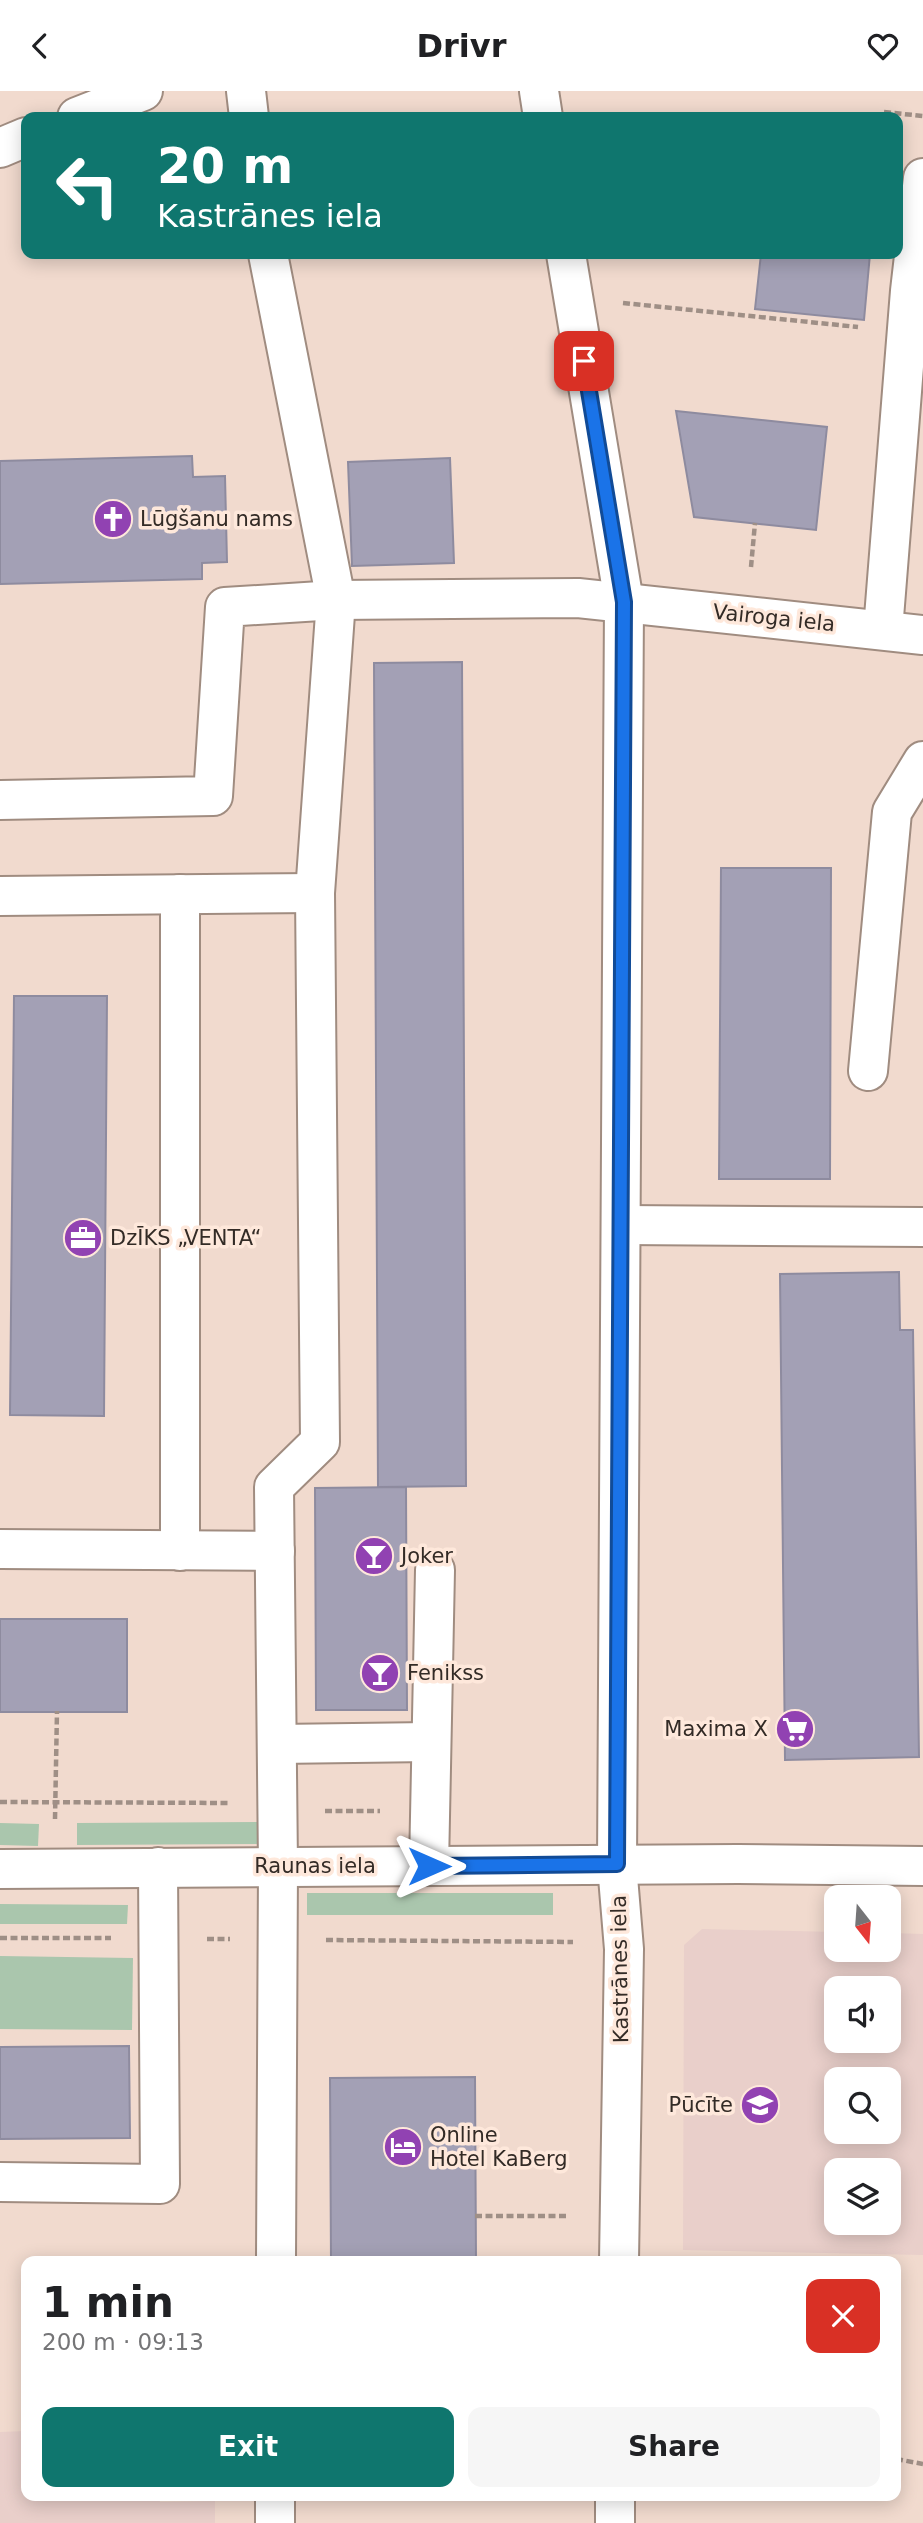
<!DOCTYPE html>
<meta charset="utf-8">
<style>
body{margin:0;font-family:"DejaVu Sans",sans-serif;background:#f6f6f6;color:#202124;height:100vh;display:flex;flex-direction:column;font-size:26px;white-space:nowrap}
*{box-sizing:border-box;margin:0}
p{font-size:23px;color:#757577}
.icon{flex:none;width:38px;height:38px;fill:none;stroke:currentColor;stroke-width:2;stroke-linecap:round;stroke-linejoin:round}
.map{position:relative;flex:1;overflow:hidden}
.details{position:absolute;left:21px;top:2165px;width:880px;height:245px;display:flex;flex-direction:column;background:#fff;border-radius:14px;box-shadow:0 4px 18px #0003}
.details>*{flex:none}
.guide{position:absolute;left:21px;top:21px;width:882px;height:147px;border-radius:14px;box-shadow:0 4px 18px #0003;background:#0f766e;color:#fff;overflow:hidden}
.needle{width:46px;rotate:163deg}
.fabs{position:absolute;left:824px;top:1794px;display:grid;gap:14px}
.fabs a{display:grid;place-items:center;width:77px;height:77px;border-radius:14px;background:#fff;box-shadow:0 4px 18px #0003;font-size:35px}
.pin{position:absolute;display:grid;place-items:center;width:60px;height:60px;color:#fff;margin:-30px;border-radius:14px;box-shadow:0 4px 10px #0006}
.me{position:absolute;width:77px;margin:-38px;rotate:90deg;stroke-linejoin:round;filter:drop-shadow(0 0 5px #0008)}
.turn{display:flex;align-items:center;gap:24px;height:147px;padding:0 21px;font-size:32px}
.turn .icon{width:91px;height:91px;stroke-width:2.5}
.turn b{display:block;font-size:49px;line-height:60px}
.round{display:grid;place-items:center;flex:none;width:74px;height:74px;border-radius:14px;background:#f6f6f6}
.summary{display:flex;align-items:center;justify-content:space-between;height:119px;padding:0 21px}
h1{font-size:42px;font-weight:600;line-height:52px}
.button{display:flex;gap:14px;margin-top:auto;padding:14px 21px}
.button a{flex:1;height:80px;border-radius:14px;background:#0f766e;color:#fff;font-size:28px;font-weight:600;line-height:80px;text-align:center}
.button a+a{background:#f6f6f6;color:#202124}
header{display:flex;justify-content:space-between;align-items:center;height:91px;padding:0 21px;background:#fff;font-size:32px;font-weight:600}
.map>svg:first-child{display:block}
.education{fill:#e9cfca;fill-rule:evenodd}
.green{fill:#aac6ad}
.building{fill:#a3a0b5;stroke:#8e8b9f;stroke-width:2}
.lines{fill:none;stroke-linecap:round;stroke-linejoin:round}
.minor-casing{stroke:#a08c80;stroke-width:42}
.path{stroke:#9f8f86;stroke-width:4.5;stroke-dasharray:7 3.5;stroke-linecap:butt}
.minor{stroke:#fff;stroke-width:38}
.route-casing{stroke:#114b97;stroke-width:18}
.route{stroke:#1a73e8;stroke-width:12}
.labels{text-anchor:middle;dominant-baseline:central;stroke-width:7;stroke-linejoin:round;paint-order:stroke}
.poi-label{font-size:21px;fill:#332b26;stroke:#fee8db;text-anchor:start}
.street-label{font-size:21px;fill:#332b26;stroke:#fee8db}
</style>
<header><svg class="icon" aria-label="back" viewBox="0 0 24 24"><path d="M15 5l-7 7 7 7"/></svg>Drivr<svg class="icon" aria-label="heart" viewBox="0 0 24 24"><path d="M12 20l-8-8c-3-5 5-10 8-4 3-6 11-1 8 4z"/></svg></header>
<div class="map">
<svg width="923" height="2432" viewBox="0 0 923 2432">
<rect width="100%" height="100%" fill="#f1dace"/>
<!-- education -->
<g class="education">
<path d="M702,1838L836,1841V1858H889V1842L923,1843V2164L683,2159L684,1854ZM836,1897H889V1950H836ZM836,1988H889V2040H836ZM836,2079H889V2132H836Z"/>
<path d="M26,2340V2404H159L160,2411L215,2410V2432H0V2341Z"/>
</g>
<!-- green -->
<g class="green">
<path d="M261,1731V1753L77,1754V1732Z"/>
<path d="M0,1732L39,1733L38,1755L0,1754Z"/>
<rect x="307" y="1802" width="246" height="22"/>
<path d="M0,1813L128,1814L127,1833H0Z"/>
<path d="M0,1865L133,1867L132,1939L0,1938Z"/>
</g>
<!-- building -->
<g class="building">
<path d="M761,163H870L864,229L755,218Z"/>
<path d="M676,320L827,336L816,439L694,426Z"/>
<path d="M192,365L193,386L225,385L227,471L202,472V488L0,493V370Z"/>
<path d="M450,367L454,472L352,475L348,371Z"/>
<path d="M462,571L466,1395L378,1396L374,572Z"/>
<path d="M721,777H831L830,1088H719Z"/>
<path d="M14,905H107L104,1325L10,1324Z"/>
<path d="M899,1181L900,1239H913L919,1666L785,1669L780,1183Z"/>
<path d="M406,1396L407,1619H316L315,1397Z"/>
<rect x="0" y="1528" width="127" height="93"/>
<path d="M129,1955L130,2047L0,2048V1956Z"/>
<path d="M475,1986L476,2170H331L330,1987Z"/>
</g>
<g class="lines">
<!-- minor casing -->
<g class="minor-casing">
<g id="minor">
<path d="M246,0L249,26"/>
<path d="M539,0L543,26"/>
<path d="M77,26L143,0"/>
<path d="M0,57L26,46"/>
<path d="M268,163L336,509L315,802L320,1351L274,1396L278,1775L276,2170"/>
<path d="M566,163L624,511L617,1774L624,1858L619,2170"/>
<path d="M883,539L910,200L923,87"/>
<path d="M0,709L213,705L225,516L336,509L578,507L923,544"/>
<path d="M0,805L315,802"/>
<path d="M868,980L892,721L923,670"/>
<path d="M622,1134L923,1136"/>
<path d="M0,1458L275,1460"/>
<path d="M180,1460V803"/>
<path d="M277,1653L430,1651"/>
<path d="M429,1775L435,1479"/>
<path d="M0,1778L738,1773L923,1775"/>
<path d="M0,2091L160,2093L158,1776"/>
<path d="M275,2432V2404"/>
<path d="M615,2432V2404"/>
</g>
</g>
<!-- path -->
<g class="path">
<path d="M884,21L923,25"/>
<path d="M623,212L858,236"/>
<path d="M751,476L755,432"/>
<path d="M0,1711L230,1712"/>
<path d="M325,1720H380"/>
<path d="M55,1728L57,1620"/>
<path d="M0,1847H111"/>
<path d="M207,1848H230"/>
<path d="M326,1849L573,1851"/>
<path d="M475,2125H569"/>
<path d="M896,2368L923,2373"/>
</g>
<!-- minor -->
<use href="#minor" class="minor"/>
</g>
<g class="lines">
<!-- route casing -->
<g class="route-casing">
<path id="route" d="M429,1775L617,1773L624,511L584,270"/>
</g>
<!-- route -->
<use href="#route" class="route"/>
</g>
<!-- icons -->
<defs>
<g id="church-disc" transform="scale(2.0125)"><circle r="9.5" fill="#9142b2" stroke="#fee8db"/><path d="M-1.2-6h2.4v3.5h3.3v2.4h-3.3V6h-2.4V-.1h-3.3v-2.4h3.3Z" fill="#fff"/></g>
<g id="office-disc" transform="scale(2.0125)"><circle r="9.5" fill="#9142b2" stroke="#fee8db"/><path d="M-6-3h4V-5.5h4V-3h4V5H-6ZM-1-4.5V-3h2v-1.5ZM-6 0V1H6V0Z" fill="#fff"/></g>
<g id="bar-disc" transform="scale(2.0125)"><circle r="9.5" fill="#9142b2" stroke="#fee8db"/><path d="M-6-5H6L.8 .8V4.5H3.5V6h-7V4.5H-.8V.8Z" fill="#fff"/></g>
<g id="supermarket-disc" transform="scale(2.0125)"><circle r="9.5" fill="#9142b2" stroke="#fee8db"/><path d="M-6-5.5h2.5l.6 2H6L4.5 2H-2.5L-4.4-4H-6ZM-1.5 3.2a1.3 1.3 0 1 0 .1 0ZM3 3.2a1.3 1.3 0 1 0 .1 0Z" fill="#fff"/></g>
<g id="school-disc" transform="scale(2.0125)"><circle r="9.5" fill="#9142b2" stroke="#fee8db"/><path d="M0-5L7-2L0 1L-7-2ZM-4 1L0 2.5L4 1V4Q0 6-4 4Z" fill="#fff"/></g>
<g id="hotel-disc" transform="scale(2.0125)"><circle r="9.5" fill="#9142b2" stroke="#fee8db"/><path d="M-6-4.5h1.5V1H6V5H4.5V3h-9V5H-6ZM-4 0a1.8 1.8 0 1 1 3.6 0ZM.5 0V-2.5h3Q6-2.5 6 0Z" fill="#fff"/></g>
</defs>
<g fill-rule="evenodd">
<use href="#church-disc" x="113" y="428"/>
<use href="#office-disc" x="83" y="1147"/>
<use href="#bar-disc" x="374" y="1465"/>
<use href="#bar-disc" x="380" y="1582"/>
<use href="#supermarket-disc" x="795" y="1638"/>
<use href="#school-disc" x="760" y="2014"/>
<use href="#hotel-disc" x="403" y="2056"/>
</g>
<g class="labels">
<!-- poi labels -->
<g class="poi-label">
<text x="140" y="428">Lūgšanu nams</text>
<text x="110" y="1147">DzĪKS „VENTA“</text>
<text x="401" y="1465">Joker</text>
<text x="407" y="1582">Fenikss</text>
<text x="768" y="1638" text-anchor="end">Maxima X</text>
<text x="733" y="2014" text-anchor="end">Pūcīte</text>
<text x="430" y="2044">Online<tspan x="430" dy="24">Hotel KaBerg</tspan></text>
</g>
<!-- street labels -->
<g class="street-label">
<text transform="translate(774 527) rotate(6)">Vairoga iela</text>
<text x="315" y="1775">Raunas iela</text>
<text transform="translate(620 1878) rotate(-91)">Kastrānes iela</text>
</g>
</g>
</svg>
<div class="fabs">
<a><svg class="needle" viewBox="-14 -14 28 28"><path d="M0-13l5 13h-10z" fill="#e53935"/><path d="M0 13l5-13h-10z" fill="#757577"/></svg></a>
<a><svg class="icon" aria-label="sound" viewBox="0 0 24 24"><path d="M4 9h4l5-4v14l-5-4H4zM17 9q2 3 0 6"/></svg></a>
<a><svg class="icon" aria-label="search" viewBox="0 0 24 24"><circle cx="10" cy="10" r="6"/><path d="M15 15l6 6"/></svg></a>
<a><svg class="icon" aria-label="layers" viewBox="0 0 24 24"><path d="M12 4l9 5-9 5-9-5zM3 14l9 5 9-5"/></svg></a>
</div>
<div class="pin" style="left:584px;top:270px;background:#d93025"><svg class="icon" aria-label="arrive" viewBox="0 0 24 24"><path d="M6 21V4h12l-3 4 3 4H6"/></svg></div>
<svg class="me" style="left:429px;top:1775px" viewBox="-20 -20 40 40"><path d="M0-17L14 15 0 8-14 15z" fill="#1a73e8" stroke="#fff" stroke-width="4"/></svg>
<div class="guide">
<div class="turn"><svg class="icon" aria-label="left" viewBox="0 0 24 24"><path d="M17 20v-9H6M10 6l-5 5 5 5"/></svg><div><b>20 m</b>Kastrānes iela</div></div>
</div>
<section class="details">
<div class="summary"><div><h1>1 min</h1><p>200 m · 09:13</p></div><a class="round" style="background:#d93025;color:#fff"><svg class="icon" aria-label="close" viewBox="0 0 24 24"><path d="M6 6l12 12M18 6L6 18"/></svg></a></div>
<div class="button"><a>Exit</a><a>Share</a></div>
</section>
</div>
